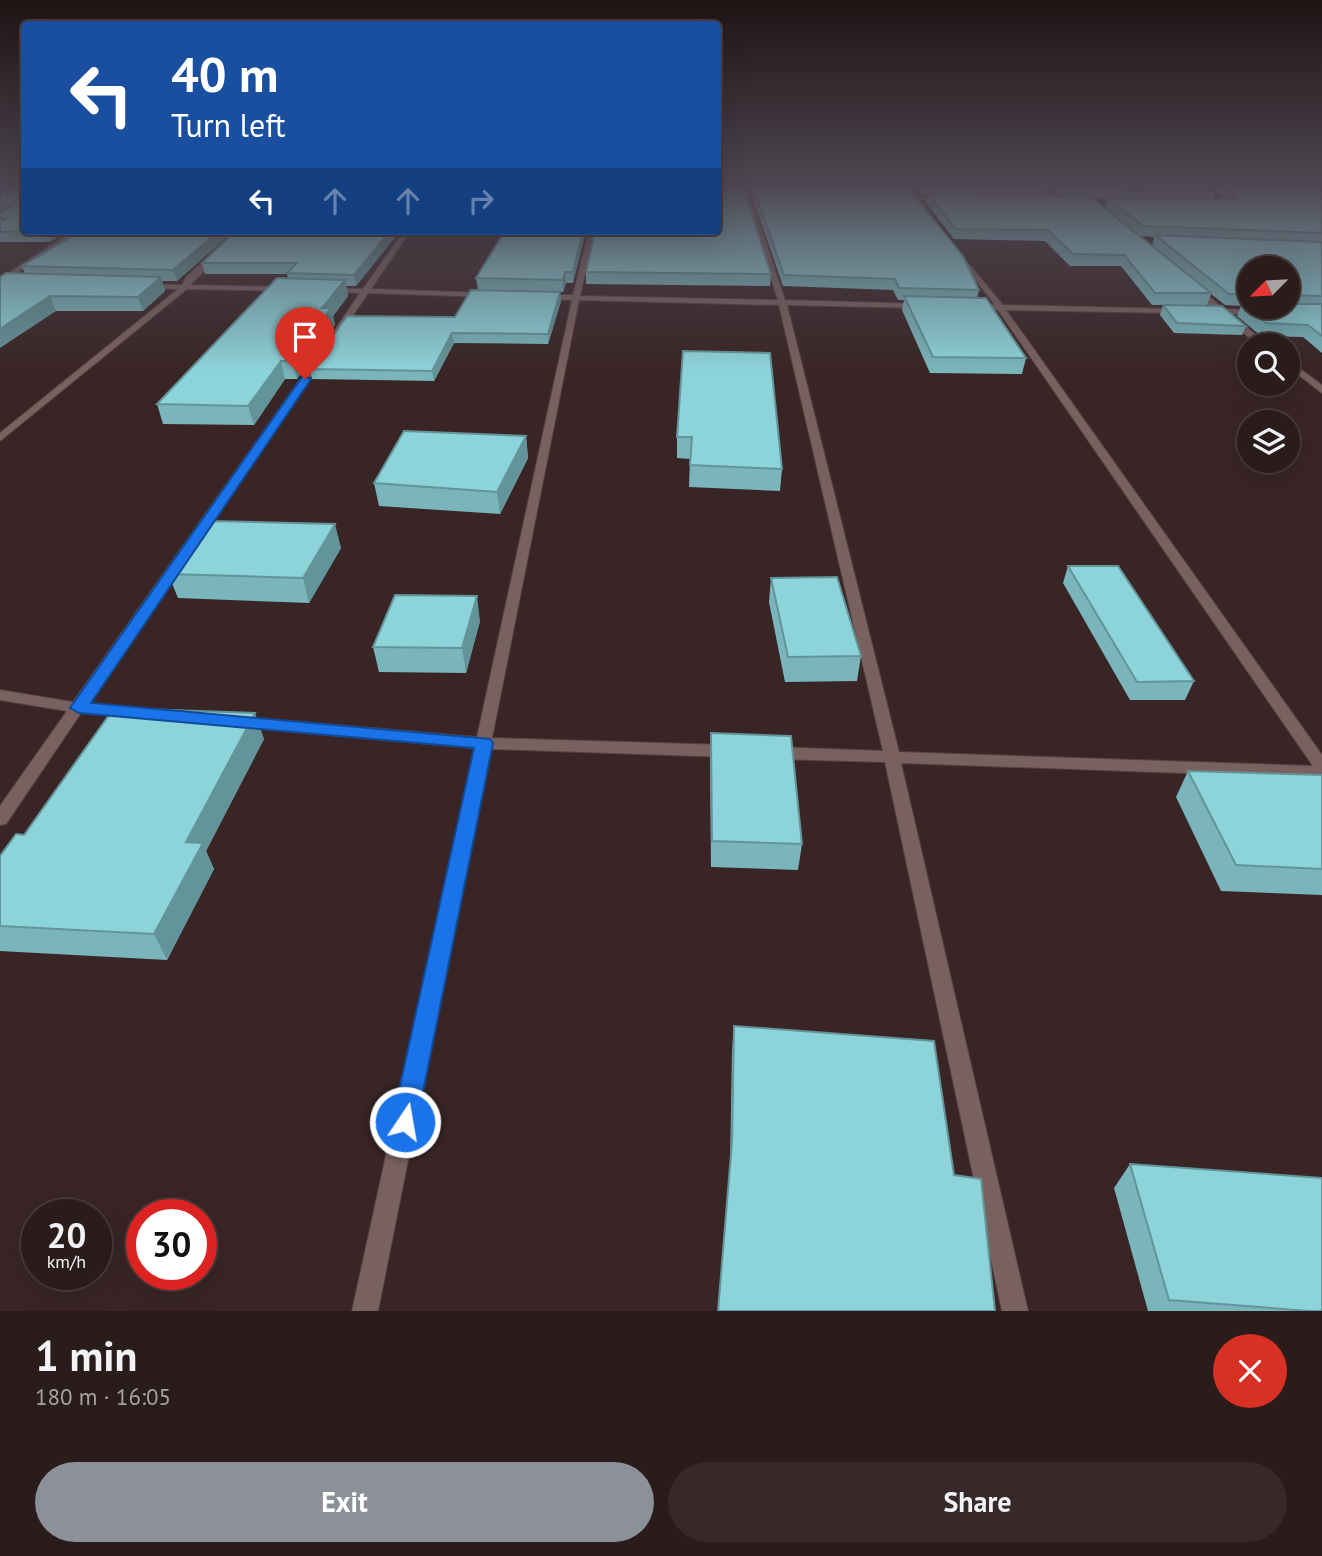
<!DOCTYPE html>
<meta charset="utf-8">
<style>
body{margin:0;font-family:"PT Sans",sans-serif;background:#372929;color:#f1f3f6;height:100vh;display:flex;flex-direction:column;font-size:26px;white-space:nowrap}
*{box-sizing:border-box;margin:0}
p{font-size:23px;color:#a6a1a3}
.icon{flex:none;width:38px;height:38px;fill:none;stroke:currentColor;stroke-width:2;stroke-linecap:round;stroke-linejoin:round}
.map{position:relative;height:1311px;overflow:hidden}
.drawer{display:flex;flex-direction:column;background:#2b1c1c;flex:1}
.drawer>*{flex:none}
.banner{position:absolute;left:21px;top:21px;width:700px;height:214px;border-radius:7px;box-shadow:0 7px 28px #0002,0 0 0 2px #473a3b;background:#1a4fa0;color:#fff;overflow:hidden}
.needle{width:46px;rotate:246deg}
.fabs{position:absolute;left:1237px;top:256px;display:grid;gap:14px}
.fabs a{display:grid;place-items:center;width:63px;height:63px;border-radius:50%;background:#2b1c1c;box-shadow:0 7px 28px #0002,0 0 0 2px #473a3b;font-size:35px}
.speed{position:absolute;left:21px;top:1199px;display:flex;gap:14px;font-size:35px;font-weight:700;text-align:center}
.speed>*{display:grid;place-content:center;width:91px;height:91px;border-radius:50%;background:#2b1c1c;box-shadow:0 7px 28px #0002,0 0 0 2px #473a3b;line-height:1}
.speed small{font-size:18px;font-weight:400}
.speed .limit{border:10px solid #d22;background:#fff;color:#111}
.pin{position:absolute;display:grid;place-items:center;width:60px;height:60px;color:#fff;margin:-72px -30px;border-radius:50% 50% 50% 0;rotate:-45deg;box-shadow:0 0 7px #0007}
.pin .icon{rotate:45deg}
.me{position:absolute;width:77px;margin:-38px;rotate:12deg;stroke-linejoin:round;filter:drop-shadow(0 0 5px #0008)}
.turn{display:flex;align-items:center;gap:24px;height:147px;padding:0 35px;font-size:32px}
.turn .icon{width:91px;height:91px;stroke-width:2.5}
.turn b{display:block;font-size:49px;line-height:60px}
.lanes{display:flex;align-items:center;height:66px;padding:0 35px;background:#0003;justify-content:center;gap:35px;direction:ltr}
.lanes .off{opacity:.35}
.round{display:grid;place-items:center;flex:none;width:74px;height:74px;border-radius:37px;background:#372929}
.summary{display:flex;align-items:center;justify-content:space-between;height:119px;padding:0 35px}
h1{font-size:42px;font-weight:700;line-height:52px}
.primary-button{display:flex;gap:14px;margin-top:auto;padding:14px 35px}
.primary-button a{flex:1;height:80px;border-radius:42px;background:#8c9099;color:#fff;font-size:28px;font-weight:700;line-height:80px;text-align:center}
.primary-button a+a{background:#372929;color:#f1f3f6}
.map>svg:first-child{display:block}
.lines{fill:none;stroke-linecap:round;stroke-linejoin:round}
.street-casing{stroke:#544141;stroke-width:2}
.street{fill:#796160;fill-rule:evenodd}
.wall{fill:#79b5bb;fill-rule:evenodd}
.shaded-wall{fill:#639499}
.building{fill:#8dd3da;stroke:#639499;stroke-width:2}
.route{fill:#1a73e8;stroke:#114b97;stroke-width:2}
</style>
<div class="map">
<svg width="1322" height="1311" viewBox="0 0 1322 1311">
<rect width="100%" height="100%" fill="#392525"/>
<g class="lines">
<!-- street casing -->
<g class="street-casing">
<g id="street">
<path d="M0,187H8L0,192Z"/>
<path d="M742,187H748L785,300L922,304L926,306L922,308L787,305L899,752L1313,766L998,310L973,309L969,307L973,305H995L954,252L957,250L1003,305L1180,309L1181,311L1177,313L1006,310L1322,755V778L901,763L1028,1311H1002L885,762L776,759L770,757L768,753L770,749L776,747L883,751L779,305L579,300L492,738L727,745L733,747L735,751L733,755L727,757L490,749L378,1311H352L475,748L241,727L236,726L233,722L236,718L241,717L477,737L572,300L543,299L539,297L543,295H573L589,231H595L580,296L778,300Z"/>
<path d="M1040,187H1047L1060,204H1056Z"/>
<path d="M913,197H944L947,199L920,200L928,211L925,213Z"/>
<path d="M72,231H79L0,284V279Z"/>
<path d="M238,231H245L190,285L285,287L289,289L288,291L187,289L0,441V433L178,289L144,288H141V284L182,285L186,277Z"/>
<path d="M404,231H410L371,289L488,293L492,295L488,297L368,293L341,333H335L334,331L360,293L330,292L326,290L330,288L363,289Z"/>
<path d="M1192,287H1198L1224,309L1261,310V314H1231L1268,345H1258L1220,314L1208,313V309H1214L1192,291Z"/>
<path d="M318,354L325,356L88,704L130,707L137,712L135,716L81,713L6,824L0,825V806L67,711L0,700V690L73,702Z"/>
<path d="M1288,360L1322,385V393L1288,367Z"/>
</g>
</g>
<!-- street -->
<use href="#street" class="street"/>
</g>
<!-- wall -->
<g class="wall">
<path d="M8,187H24V231H234L177,281H162L165,291L143,311H56L25,274L22,266L66,240L64,233L50,242H0V192Z"/>
<path d="M749,187H907L979,290L977,298L1026,358L1022,374L930,373L902,310L904,300H898L893,290L783,286Z"/>
<path d="M908,187H1048L1046,196L1060,197L1050,187H1322V353L1303,337L1261,336L1237,316L1241,306L1225,305L1211,294L1207,305H1152L1121,266H1070L1045,241L954,239L926,203L927,194L918,193ZM1216,192L1226,199H1213ZM1092,198L1107,199L1105,208L1140,236L1154,237L1152,246ZM1250,268H1288V306H1250Z"/>
<path d="M235,231H400L356,286H346L348,296L333,316L335,325L297,379H285L254,425L163,424L157,404L288,278L287,274H205L202,263Z"/>
<path d="M505,231H586L573,283H566L563,292L478,290L476,278Z"/>
<path d="M586,272L771,274L770,286L586,284Z"/>
<path d="M561,301L548,344L454,343L434,381L312,379L310,369L455,317Z"/>
<path d="M1163,305L1246,326L1242,335L1174,333L1160,315Z"/>
<path d="M683,351L782,469L780,491L689,487L690,459L677,458V437Z"/>
<path d="M526,436L528,458L500,514L379,506L374,483Z"/>
<path d="M341,548L309,603L178,598L168,574Z"/>
<path d="M1068,566L1194,681L1185,700H1130L1063,583Z"/>
<path d="M771,578L861,656L857,681L785,682L769,602Z"/>
<path d="M480,621L466,673L379,672L373,647Z"/>
<path d="M711,733L802,844L798,870L711,867L710,759Z"/>
<path d="M264,739L206,851L214,869L167,960L0,951V856L24,835Z"/>
<path d="M1188,771L1322,775V895L1221,891L1176,797Z"/>
<path d="M734,1026L954,1175L730,1166L732,1051Z"/>
<path d="M1130,1164L1322,1311H1148L1114,1188Z"/>
</g>
<!-- shaded-wall -->
<g class="shaded-wall">
<path d="M47,231H67L63,232L64,233L50,242L46,232Z"/>
<path d="M219,231H234L177,281L173,270Z"/>
<path d="M390,231H400L356,286L354,275Z"/>
<path d="M583,231H586L573,283V272Z"/>
<path d="M565,272L566,283L563,292V280Z"/>
<path d="M161,277L165,291L143,311L138,297Z"/>
<path d="M345,280L348,296L333,316L335,325L297,379L292,361L322,308Z"/>
<path d="M560,292L561,301L548,344V334Z"/>
<path d="M50,296L56,311L0,348V329Z"/>
<path d="M452,333L454,343L434,381L432,371Z"/>
<path d="M281,361L285,379L254,425L248,406Z"/>
<path d="M526,436L528,458L500,514L497,492Z"/>
<path d="M335,524L341,548L309,603L303,578Z"/>
<path d="M477,596L480,621L466,673L462,648Z"/>
<path d="M255,713L264,739L206,851L214,869L167,960L154,934L186,842Z"/>
</g>
<!-- building -->
<g class="building">
<path d="M10,187H24V231H47L0,232V222L6,218H0V212L12,206H0V192Z"/>
<path d="M718,187H743L771,274L586,272L595,231H718Z"/>
<path d="M753,187H907L963,256L979,290L899,288L895,279L784,275Z"/>
<path d="M1209,187L1216,192L1062,187Z"/>
<path d="M1225,187H1322V233L1143,226L1107,198L1236,200L1234,193Z"/>
<path d="M927,193L1092,198L1211,293H1155L1124,255L1073,254L1048,230L956,229Z"/>
<path d="M64,231H219L173,270L22,266L79,232H63Z"/>
<path d="M235,231H390L354,275L287,273L297,263H202Z"/>
<path d="M505,231H583L573,272H565L563,280L476,278Z"/>
<path d="M1155,235L1322,242V296L1288,295V268H1250V294H1229Z"/>
<path d="M6,273L161,277L138,297L50,296L0,329V277Z"/>
<path d="M277,278L345,280L322,308H331L292,361H281L248,406L157,404Z"/>
<path d="M471,290L560,292L548,334L452,333L432,371L310,369L347,316L455,317Z"/>
<path d="M904,296L986,298L1026,358L933,357Z"/>
<path d="M1242,304H1250V306H1288V304H1322V336L1308,325L1266,323Z"/>
<path d="M1163,305L1222,306L1246,326L1177,323Z"/>
<path d="M683,351L770,353L782,469L690,465L692,437H677Z"/>
<path d="M404,431L526,436L497,492L374,483Z"/>
<path d="M210,521L335,524L303,578L168,574Z"/>
<path d="M1068,566H1118L1194,681L1137,682Z"/>
<path d="M837,577L861,656L788,657L771,578Z"/>
<path d="M395,595L477,596L462,648L373,647Z"/>
<path d="M114,708L255,713L186,842L203,843L154,934L0,926V856L16,834L24,835Z"/>
<path d="M711,733L791,736L802,844L712,841Z"/>
<path d="M1188,771L1322,775V869L1236,865Z"/>
<path d="M734,1026L934,1041L954,1175L981,1179L995,1311H718L732,1142Z"/>
<path d="M1130,1164L1322,1178V1311H1309L1169,1300Z"/>
</g>
<!-- sky -->
<linearGradient id="sky" x2="0" y2="1"><stop stop-color="#1f1414"/><stop offset="0.5" stop-color="#4e4651"/><stop offset="1" stop-color="#4e4651" stop-opacity="0"/></linearGradient>
<rect width="1322" height="371" fill="url(#sky)"/>
<!-- route -->
<path class="route" d="M305,376L311,379L91,703L490,739L493,743L417,1122L414,1130L405,1134L396,1130L392,1122L474,748L79,713L70,708L302,377Z"/>
</svg>
<div class="fabs">
<a><svg class="needle" viewBox="-14 -14 28 28"><path d="M0-13l5 13h-10z" fill="#e53935"/><path d="M0 13l5-13h-10z" fill="#a6a1a3"/></svg></a>
<a><svg class="icon" aria-label="search" viewBox="0 0 24 24"><circle cx="10" cy="10" r="6"/><path d="M15 15l6 6"/></svg></a>
<a><svg class="icon" aria-label="layers" viewBox="0 0 24 24"><path d="M12 4l9 5-9 5-9-5zM3 14l9 5 9-5"/></svg></a>
</div>
<div class="speed"><div>20<small>km/h</small></div><div class="limit">30</div></div>
<div class="pin" style="left:305px;top:379px;background:#d93025"><svg class="icon" aria-label="arrive" viewBox="0 0 24 24"><path d="M6 21V4h12l-3 4 3 4H6"/></svg></div>
<svg class="me" style="left:405px;top:1122px" viewBox="-20 -20 40 40"><circle r="17" fill="#1a73e8" stroke="#fff" stroke-width="3"/><path d="M0-11L8 9 0 5-8 9z" fill="#fff"/></svg>
<div class="banner">
<div class="turn"><svg class="icon" aria-label="left" viewBox="0 0 24 24"><path d="M17 20v-9H6M10 6l-5 5 5 5"/></svg><div><b>40 m</b>Turn left</div></div>
<div class="lanes"><svg class="icon" aria-label="left" viewBox="0 0 24 24"><path d="M17 20v-9H6M10 6l-5 5 5 5"/></svg><svg class="icon off" aria-label="ahead" viewBox="0 0 24 24"><path d="M12 20V5M6 11l6-6 6 6"/></svg><svg class="icon off" aria-label="ahead" viewBox="0 0 24 24"><path d="M12 20V5M6 11l6-6 6 6"/></svg><svg class="icon off" aria-label="right" viewBox="0 0 24 24"><path d="M7 20v-9h11M14 6l5 5-5 5"/></svg></div>
</div>
</div>
<section class="drawer">
<div class="summary"><div><h1>1 min</h1><p>180 m · 16:05</p></div><a class="round" style="background:#d93025;color:#fff"><svg class="icon" aria-label="close" viewBox="0 0 24 24"><path d="M6 6l12 12M18 6L6 18"/></svg></a></div>
<div class="primary-button"><a>Exit</a><a>Share</a></div>
</section>
